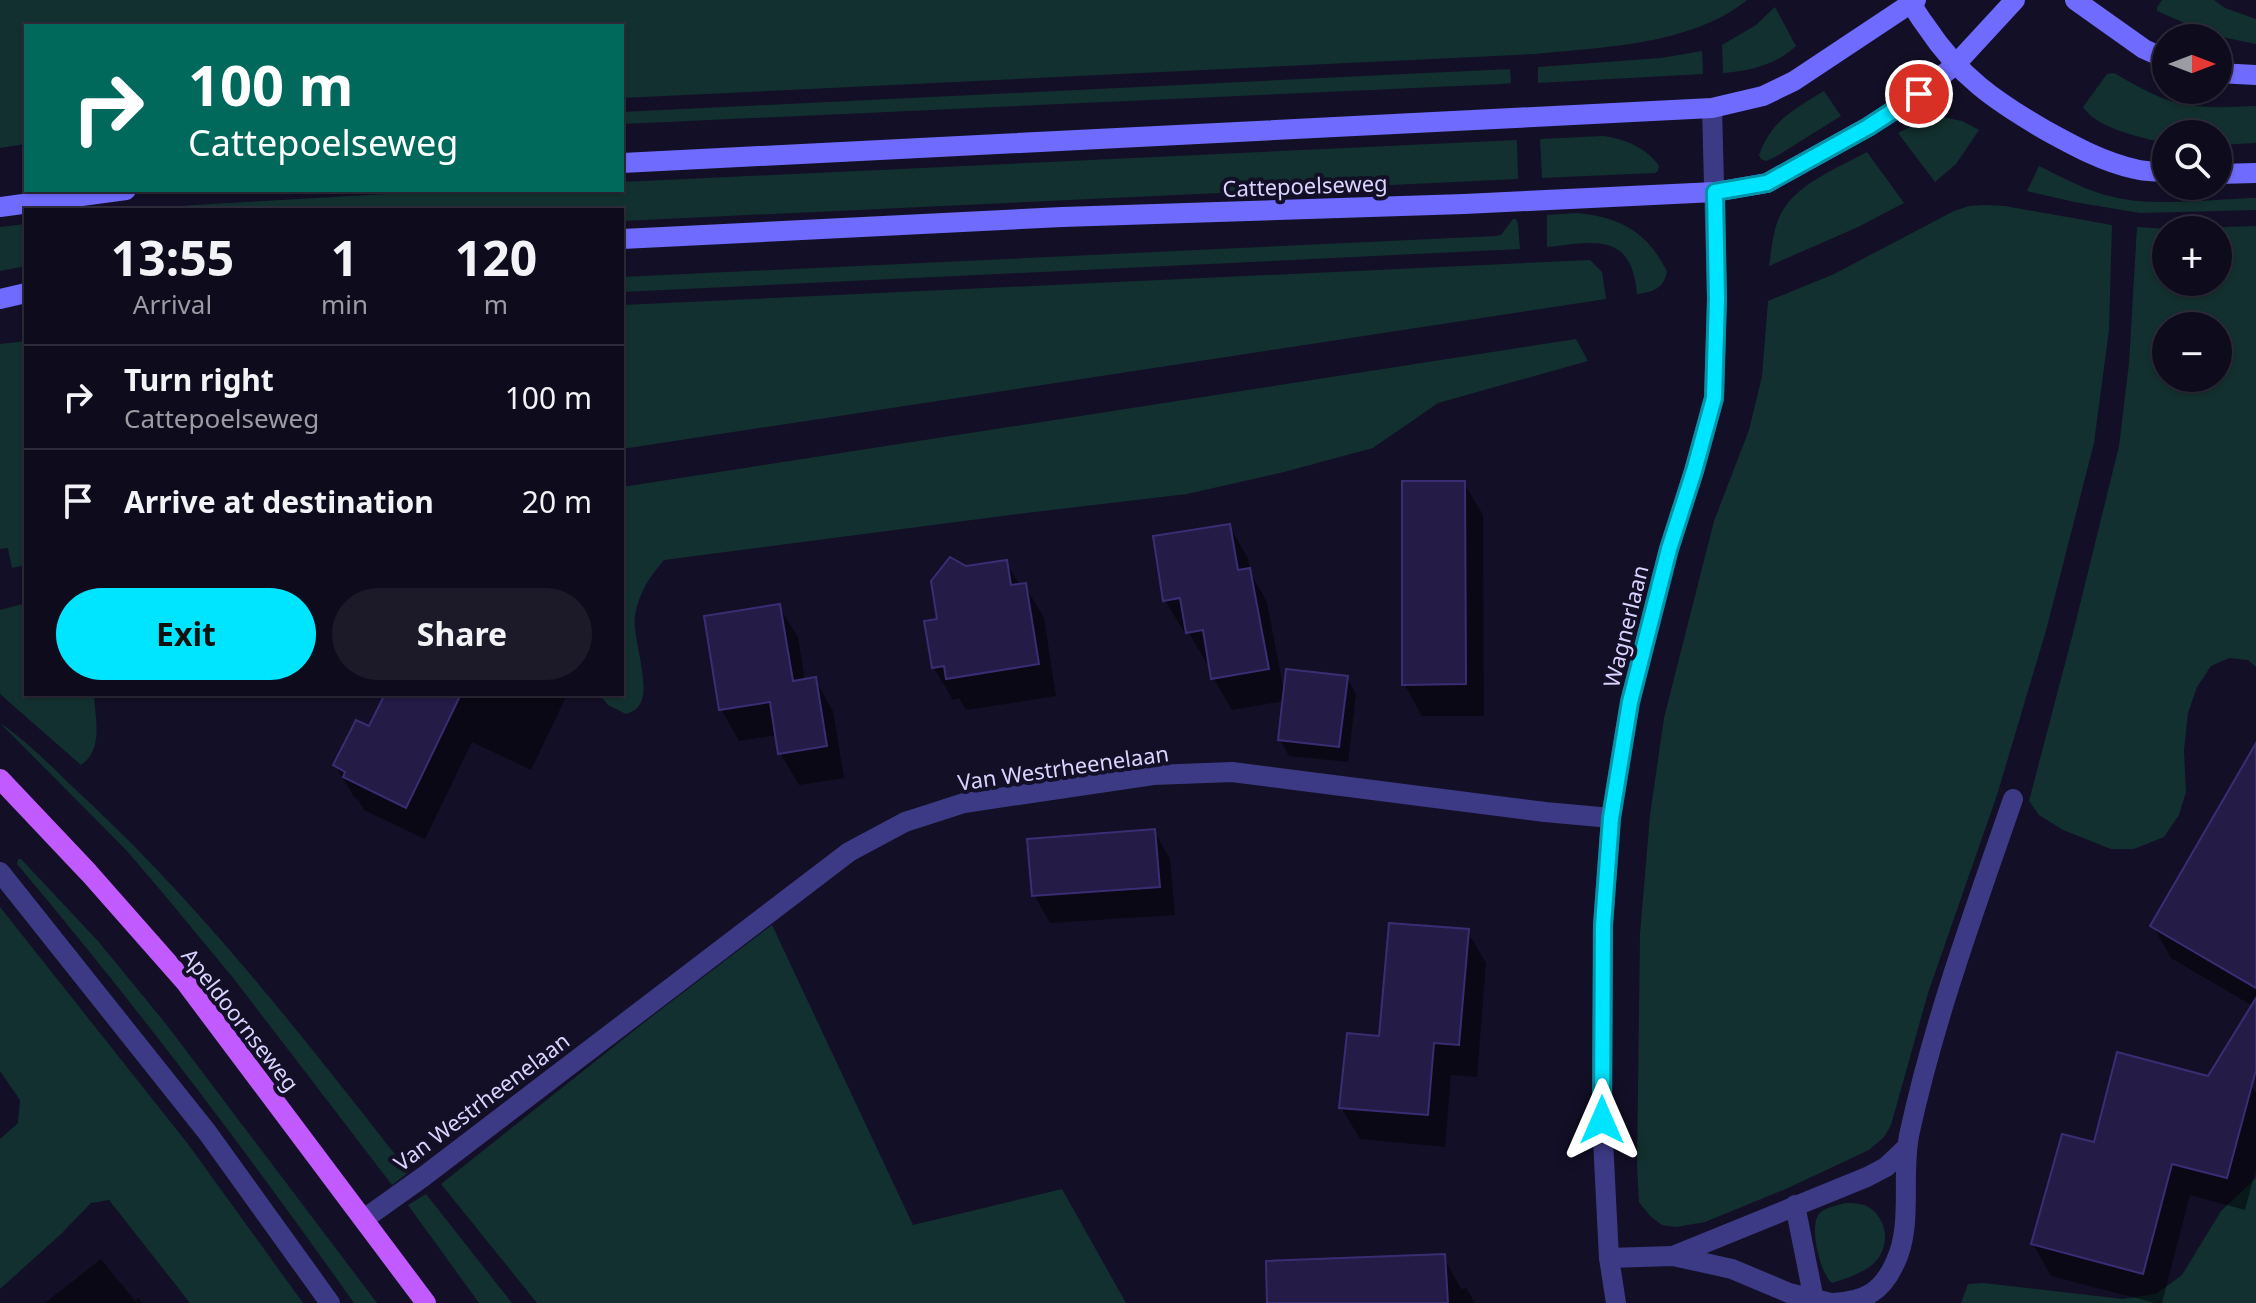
<!DOCTYPE html>
<meta charset="utf-8">
<style>
body{margin:0;font-family:"Noto Sans",sans-serif;background:#1c1929;color:#f1f3f6;height:100vh;display:flex;flex-direction:column;font-size:30px;white-space:nowrap}
*{box-sizing:border-box;margin:0}
p{font-size:26px;color:#9b9ba3}
.icon{flex:none;width:44px;height:44px;fill:none;stroke:currentColor;stroke-width:2;stroke-linecap:round;stroke-linejoin:round}
.map{position:relative;flex:1;overflow:hidden}
.drawer{position:absolute;left:24px;top:208px;width:600px;height:488px;display:flex;flex-direction:column;background:#0e0b1c;border-radius:0px;box-shadow:0 2px 6px #0004,0 0 0 2px #2e2b3b}
.drawer>*{flex:none}
.banner{position:absolute;left:24px;top:24px;width:600px;height:168px;border-radius:0px;box-shadow:0 2px 6px #0004,0 0 0 2px #2e2b3b;background:#00695c;color:#fff;overflow:hidden}
.needle{width:52px;rotate:90deg}
.tools{position:absolute;left:2152px;top:24px;display:grid;gap:16px}
.tools a{display:grid;place-items:center;width:80px;height:80px;border-radius:50%;background:#0e0b1c;box-shadow:0 2px 6px #0004,0 0 0 2px #2e2b3b;font-size:40px}
.pin{position:absolute;display:grid;place-items:center;width:68px;height:68px;color:#fff;margin:-34px;border:4px solid #fff;border-radius:50%;box-shadow:0 2px 8px #0007}
.me{position:absolute;width:88px;margin:-44px;rotate:0deg;stroke-linejoin:round;filter:drop-shadow(0 0 6px #0008)}
.turn{display:flex;align-items:center;gap:28px;height:168px;padding:0 32px;font-size:36px}
.turn .icon{width:104px;height:104px;stroke-width:2.5}
.turn b{display:block;font-size:56px;line-height:68px}
.eta{display:flex;justify-content:space-evenly;align-items:center;height:136px;text-align:center}
.eta b{font-size:48px;font-weight:700;line-height:56px}
.button{display:flex;gap:16px;margin-top:auto;padding:16px 32px}
.button a{flex:1;height:92px;border-radius:48px;background:#00e5ff;color:#111;font-size:32px;font-weight:700;line-height:92px;text-align:center}
.button a+a{background:#1c1929;color:#f1f3f6}
ul{padding:0;list-style:none}
li{display:flex;align-items:center;gap:24px;height:104px;padding:0 32px;border-top:2px solid #2e2b3b}
li div{flex:1}
li b{display:block;font-size:30px}
li em{font-style:normal}
.map>svg:first-child{display:block}
.green{fill:#12302f;fill-rule:evenodd}
.shadow{fill:#0007}
.building{fill:#241b47;stroke:#3b2d73;stroke-width:2}
.lines{fill:none;stroke-linecap:round;stroke-linejoin:round}
.street{stroke:#3d3a85;stroke-width:20}
.secondary{stroke:#6f6bff;stroke-width:20}
.primary{stroke:#c25bff;stroke-width:20}
.route-casing{stroke:#0095a6;stroke-width:20}
.route{stroke:#00e5ff;stroke-width:14}
.labels{text-anchor:middle;dominant-baseline:central;stroke-width:8;stroke-linejoin:round;paint-order:stroke}
.street-label{font-size:22px;fill:#d9d4ff;stroke:#130f26}
</style>
<div class="map">
<svg width="2256" height="1303" viewBox="0 0 2256 1303">
<rect width="100%" height="100%" fill="#130f26"/>
<!-- green -->
<g class="green">
<path d="M0,0H1747C1692,45 1603,47 1535,54L622,98V26H26V144L0,148Z"/>
<path d="M2162,0H2214L2225,8L2256,19V44L2212,35L2157,11V7Z"/>
<path d="M1775,7L1796,46C1775,65 1751,71 1723,73L1722,45L1756,25Z"/>
<path d="M1702,51L1703,74L1538,83V67L1661,58Z"/>
<path d="M1510,69L1511,83L1502,84L622,124V112Z"/>
<path d="M2114,73C2134,84 2156,98 2178,103C2204,109 2230,107 2256,106V143L2218,145V134H2166V142H2160C2136,136 2097,128 2083,107L2107,74Z"/>
<path d="M1824,91L1841,116L1775,157L1766,161L1761,159L1759,155C1771,121 1794,109 1824,91Z"/>
<path d="M1943,117L1962,121L1979,130L1956,164L1935,182L1898,133L1921,121Z"/>
<path d="M1603,136C1624,139 1646,147 1659,166L1658,171L1655,173L1542,178L1540,139Z"/>
<path d="M1517,140L1518,179L622,221V210H139L193,205L455,190H622V182Z"/>
<path d="M1867,152L1904,203L1858,227L1769,266C1772,247 1773,226 1783,210C1800,182 1840,167 1867,152Z"/>
<path d="M2039,166C2063,178 2087,191 2113,197C2154,207 2213,199 2256,198V210L2140,213L2074,202L2027,191Z"/>
<path d="M1984,205L2005,206L2112,225L2109,330L2094,443L2047,627L1997,795L1928,993L1891,1125L1884,1137L1869,1150L1788,1188L1705,1222L1676,1227L1662,1225L1650,1216L1639,1202L1637,1166L1640,934L1650,815L1664,718L1714,521L1749,430L1762,376L1768,301L1834,274L1954,211L1969,206Z"/>
<path d="M1577,213C1620,217 1648,232 1667,272C1663,289 1653,292 1637,294C1632,231 1593,242 1547,247V215Z"/>
<path d="M1513,219H1516L1518,224L1520,249L622,292V277L1496,236L1501,235Z"/>
<path d="M26,224V266L0,271V227Z"/>
<path d="M2256,226V667L2248,660L2229,658L2211,666L2197,687L2188,713L2184,750L2186,792L2179,815L2164,837L2134,849H2111L2063,830L2039,815L2029,801L2072,637L2119,446L2129,363L2137,227L2169,229ZM2166,230H2218V282H2166ZM2166,326H2218V378H2166Z"/>
<path d="M1590,260L1602,272L1606,299L622,449V305Z"/>
<path d="M1576,339L1588,361L1438,403L1373,448L1284,472L1187,494L1026,513L664,560C649,578 639,592 635,616C632,639 654,692 637,708C636,710 629,713 626,714L608,705L600,695L622,694V487Z"/>
<path d="M26,341V565L12,568L8,548L0,549V344Z"/>
<path d="M26,603V694H94C95,719 104,749 81,765L0,694V610Z"/>
<path d="M0,723C33,745 61,777 91,804C209,915 309,1045 409,1172L392,1185L234,979L162,892L127,851Z"/>
<path d="M18,859H21L98,941L166,1024L377,1303H354C247,1152 136,1005 17,864Z"/>
<path d="M0,907L188,1144L303,1303H190L109,1200L91,1203L61,1234L0,1289V1139L18,1123L20,1100L0,1071Z"/>
<path d="M772,925L913,1225L1062,1189L1126,1303H537L441,1184L651,1017Z"/>
<path d="M2256,1178V1303H1961L1968,1284L1983,1283L2123,1299L2156,1294L2182,1275L2221,1211Z"/>
<path d="M426,1194L512,1303H479L408,1205Z"/>
<path d="M1845,1203C1854,1203 1862,1203 1870,1208C1889,1221 1890,1249 1873,1264C1863,1273 1845,1279 1832,1283C1820,1274 1807,1222 1821,1212C1827,1207 1838,1205 1845,1203Z"/>
</g>
<!-- shadow -->
<g class="shadow">
<path d="M1464,483L1483,515L1484,716H1422L1404,684Z"/>
<path d="M1229,526L1248,558L1250,572L1267,602L1284,692L1347,678L1356,694L1348,762L1289,756L1280,740L1284,701L1232,710L1213,678L1211,664H1207L1188,631L1184,632L1165,600Z"/>
<path d="M1006,562L1020,586H1025L1044,618L1056,696L966,710L959,698L953,700L934,668L939,621L965,568Z"/>
<path d="M779,606L798,638L805,681L815,679L833,711L844,778L799,785L780,753L777,735L739,741L721,709Z"/>
<path d="M387,694H564L566,697L531,770L472,742L425,839L364,810L358,800L354,797L335,765L370,729Z"/>
<path d="M2256,811V1008L2171,958L2153,926Z"/>
<path d="M1154,831L1170,859L1175,915L1050,923L1034,895Z"/>
<path d="M1467,931L1486,963L1477,1077L1451,1075L1445,1147L1360,1139L1341,1107Z"/>
<path d="M2209,1079L2251,1085L2256,1093V1169L2245,1210L2190,1195L2162,1303H2155L2051,1276L2033,1244L2095,1145Z"/>
<path d="M1443,1256L1461,1289L1466,1288L1475,1303H1337Z"/>
<path d="M101,1259L135,1301L139,1298L142,1303H45Z"/>
</g>
<!-- building -->
<g class="building">
<path d="M1402,481H1465L1466,684L1402,685Z"/>
<path d="M1230,524L1238,570L1250,568L1269,669L1211,679L1203,630L1186,633L1180,598L1163,601L1153,536Z"/>
<path d="M950,557L966,566L1007,560L1011,585L1026,583L1039,664L946,679L944,666L932,668L924,621L937,619L931,581Z"/>
<path d="M780,604L793,681L816,677L827,746L778,754L770,702L719,710L704,616Z"/>
<path d="M1286,669L1348,676L1339,747L1278,740Z"/>
<path d="M385,694H461L406,808L343,777L345,772L333,765L356,720L369,726Z"/>
<path d="M2256,743V988L2150,926Z"/>
<path d="M1155,829L1160,887L1032,896L1027,839Z"/>
<path d="M1389,923L1469,929L1459,1045L1434,1043L1428,1115L1339,1108L1347,1033L1379,1036Z"/>
<path d="M2256,998V1070L2227,1178L2172,1164L2143,1274L2031,1244L2062,1134L2094,1142L2117,1052L2208,1076Z"/>
<path d="M1445,1254L1448,1303H1267L1266,1261Z"/>
</g>
<g class="lines">
<!-- street -->
<g class="street">
<path d="M0,872L207,1132L330,1303"/>
<path d="M1795,1205L1814,1300"/>
<path d="M364,1219L423,1177L849,852L905,822L964,803L1153,775L1232,772L1545,812L1611,818"/>
<path d="M1673,1256L1867,1177L1886,1167L1906,1148"/>
<path d="M1609,1258L1673,1256L1705,1263L1732,1269L1789,1293L1831,1303"/>
<path d="M1616,1303L1609,1258L1602,1120L1603,925L1611,818L1630,702L1669,549L1694,471L1714,398L1717,299L1712,108"/>
<path d="M1833,1303C1865,1301 1882,1292 1895,1263C1914,1224 1900,1173 1910,1131C1935,1017 1975,909 2013,799"/>
</g>
<!-- secondary -->
<g class="secondary">
<path d="M1910,0C1914,9 1920,18 1926,26C1959,76 1995,101 2045,130C2074,146 2103,162 2135,169C2145,172 2156,171 2166,172"/>
<path d="M2075,0L2144,49L2166,59"/>
<path d="M2218,73L2256,75"/>
<path d="M622,163L1712,108L1763,96L1794,81L1916,0"/>
<path d="M2218,174L2256,173"/>
<path d="M0,207L126,190"/>
<path d="M622,239L1062,217L1464,204L1715,192L1767,183L1868,127L1919,94L1955,65L2015,0"/>
<path d="M0,299L26,293"/>
</g>
<!-- primary -->
<path class="primary" d="M0,779L89,873L186,983L426,1303"/>
</g>
<g class="lines">
<!-- route casing -->
<g class="route-casing">
<path id="route" d="M1602,1120L1603,925L1611,818L1630,702L1669,549L1694,471L1714,398L1717,299L1715,192L1767,183L1868,127L1919,94"/>
</g>
<!-- route -->
<use href="#route" class="route"/>
</g>
<g class="labels">
<!-- street labels -->
<g class="street-label">
<text transform="translate(1305 185) rotate(-2)">Cattepoelseweg</text>
<text transform="translate(1625 626) rotate(-76)">Wagnerlaan</text>
<text transform="translate(1063 767) rotate(-8)">Van Westrheenelaan</text>
<text transform="translate(241 1019) rotate(52)">Apeldoornseweg</text>
<text transform="translate(481 1101) rotate(-37)">Van Westrheenelaan</text>
</g>
</g>
</svg>
<div class="tools">
<a><svg class="needle" viewBox="-14 -14 28 28"><path d="M0-13l5 13h-10z" fill="#e53935"/><path d="M0 13l5-13h-10z" fill="#9b9ba3"/></svg></a>
<a><svg class="icon" aria-label="search" viewBox="0 0 24 24"><circle cx="10" cy="10" r="6"/><path d="M15 15l6 6"/></svg></a>
<a>+</a>
<a>−</a>
</div>
<div class="pin" style="left:1919px;top:94px;background:#d93025"><svg class="icon" aria-label="arrive" viewBox="0 0 24 24"><path d="M6 21V4h12l-3 4 3 4H6"/></svg></div>
<svg class="me" style="left:1602px;top:1120px" viewBox="-20 -20 40 40"><path d="M0-17L14 15 0 8-14 15z" fill="#00e5ff" stroke="#fff" stroke-width="4"/></svg>
<div class="banner">
<div class="turn"><svg class="icon" aria-label="right" viewBox="0 0 24 24"><path d="M7 20v-9h11M14 6l5 5-5 5"/></svg><div><b>100 m</b>Cattepoelseweg</div></div>
</div>
<section class="drawer">
<div class="eta">
<div><b>13:55</b><p>Arrival</p></div>
<div><b>1</b><p>min</p></div>
<div><b>120</b><p>m</p></div>
</div>
<ul>
<li><svg class="icon" aria-label="right" viewBox="0 0 24 24"><path d="M7 20v-9h11M14 6l5 5-5 5"/></svg><div><b>Turn right</b><p>Cattepoelseweg</p></div><em>100 m</em></li>
<li><svg class="icon" aria-label="arrive" viewBox="0 0 24 24"><path d="M6 21V4h12l-3 4 3 4H6"/></svg><div><b>Arrive at destination</b></div><em>20 m</em></li>
</ul>
<div class="button"><a>Exit</a><a>Share</a></div>
</section>
</div>
